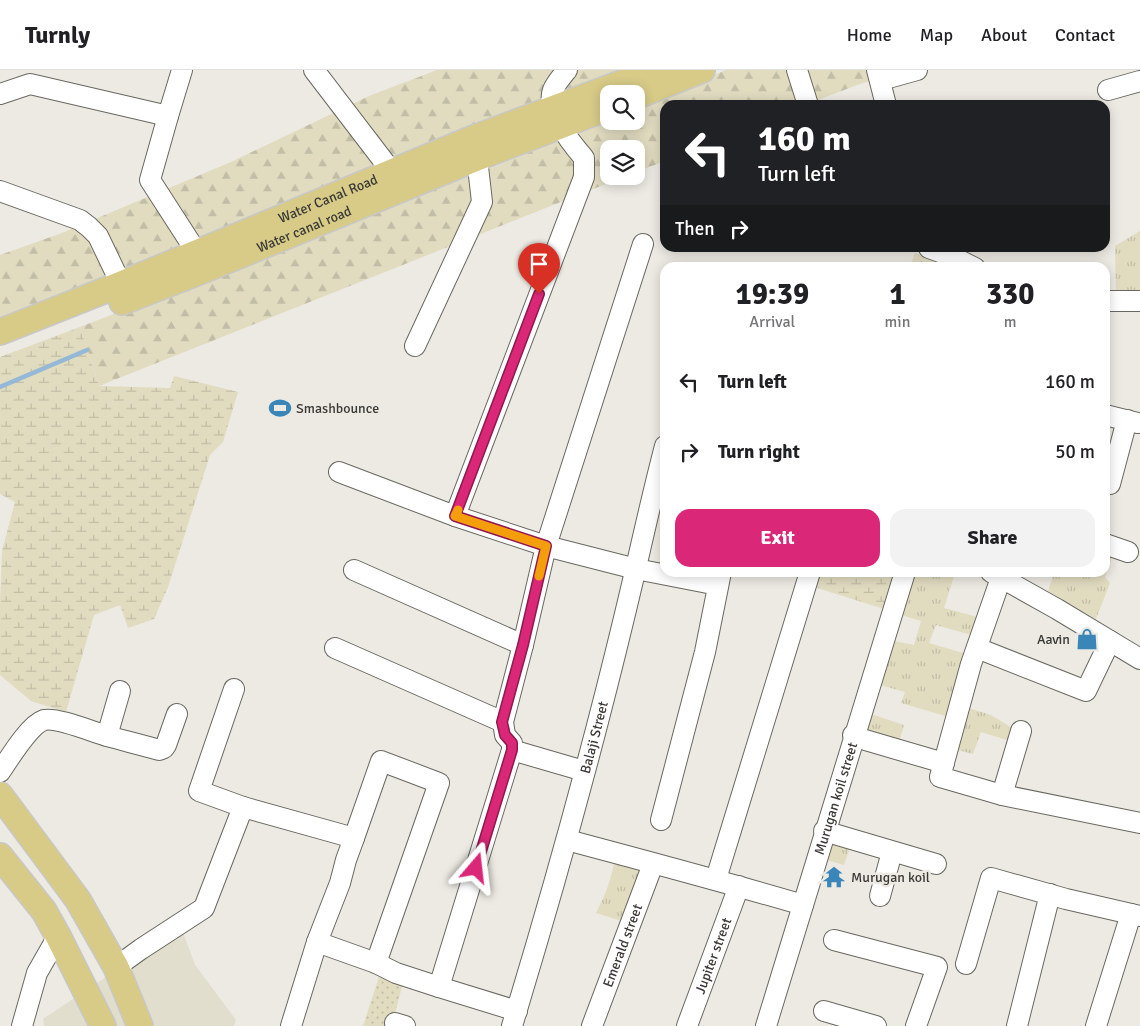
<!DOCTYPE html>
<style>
body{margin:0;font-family:Signika,sans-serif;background:#f2f2f2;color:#202124;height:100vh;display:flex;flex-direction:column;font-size:19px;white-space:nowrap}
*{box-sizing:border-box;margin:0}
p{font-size:16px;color:#757577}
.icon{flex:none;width:28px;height:28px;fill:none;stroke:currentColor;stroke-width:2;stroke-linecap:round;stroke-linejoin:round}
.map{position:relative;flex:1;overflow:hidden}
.sheet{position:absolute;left:660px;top:192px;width:450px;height:315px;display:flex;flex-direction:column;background:#fff;border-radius:15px;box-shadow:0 2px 12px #0003}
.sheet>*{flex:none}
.hud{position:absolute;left:660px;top:30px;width:450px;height:152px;border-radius:15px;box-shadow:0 2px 12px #0003;background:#202124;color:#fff;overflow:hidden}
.controls{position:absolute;left:600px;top:15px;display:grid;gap:10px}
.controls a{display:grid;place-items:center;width:45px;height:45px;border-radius:10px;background:#fff;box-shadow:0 2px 12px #0003;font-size:25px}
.pin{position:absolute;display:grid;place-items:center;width:42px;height:42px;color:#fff;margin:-51px -21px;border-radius:50% 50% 50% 0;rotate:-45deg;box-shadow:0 0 5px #0007}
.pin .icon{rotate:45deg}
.me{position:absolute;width:55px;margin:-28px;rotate:17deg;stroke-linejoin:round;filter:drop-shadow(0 0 4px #0008)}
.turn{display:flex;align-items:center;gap:18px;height:105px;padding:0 15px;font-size:22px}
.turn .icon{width:65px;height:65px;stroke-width:2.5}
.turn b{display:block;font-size:35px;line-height:42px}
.then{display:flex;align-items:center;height:48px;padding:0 15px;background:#0003;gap:10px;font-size:19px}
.eta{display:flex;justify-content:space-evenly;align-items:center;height:85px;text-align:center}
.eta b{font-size:30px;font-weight:700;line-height:35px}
.primary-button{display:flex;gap:10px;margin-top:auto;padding:10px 15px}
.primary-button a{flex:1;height:58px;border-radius:15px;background:#db2777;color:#fff;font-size:20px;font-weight:700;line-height:58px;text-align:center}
.primary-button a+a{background:#f2f2f2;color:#202124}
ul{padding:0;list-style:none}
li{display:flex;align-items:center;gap:15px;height:70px;padding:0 15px}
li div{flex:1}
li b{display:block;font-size:19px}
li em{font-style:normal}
header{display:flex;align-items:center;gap:30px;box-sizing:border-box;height:70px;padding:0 25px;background:#fff;border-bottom:1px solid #e0e0e0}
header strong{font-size:24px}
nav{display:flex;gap:28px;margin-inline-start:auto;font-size:18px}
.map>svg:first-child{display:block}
.built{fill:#e1dece}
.grass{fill:url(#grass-tufts)}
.forest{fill:url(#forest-firs)}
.wetland{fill:url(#wetland-marsh)}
.park{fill:url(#park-dots)}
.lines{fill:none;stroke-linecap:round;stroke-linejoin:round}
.stream{stroke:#94b8d5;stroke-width:4.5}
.minor-casing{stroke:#696860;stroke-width:22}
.major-casing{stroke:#c8c8c7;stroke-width:28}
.minor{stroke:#fff;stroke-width:20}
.major{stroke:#d8cb88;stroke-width:25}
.route-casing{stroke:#8e194d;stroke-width:12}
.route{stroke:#db2777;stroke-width:9}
.slow{stroke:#f59e0b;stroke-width:9}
.labels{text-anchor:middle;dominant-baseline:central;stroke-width:5;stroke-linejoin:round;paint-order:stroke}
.street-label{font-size:14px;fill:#3a3936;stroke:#eceae2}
.poi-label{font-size:14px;fill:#3a3936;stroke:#eceae2;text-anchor:start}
</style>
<header>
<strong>Turnly</strong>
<nav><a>Home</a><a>Map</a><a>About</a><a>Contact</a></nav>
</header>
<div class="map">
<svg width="1140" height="956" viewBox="0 0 1140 956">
<defs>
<pattern id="grass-tufts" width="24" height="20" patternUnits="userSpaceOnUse" patternTransform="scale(1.25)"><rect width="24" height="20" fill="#e1dbc0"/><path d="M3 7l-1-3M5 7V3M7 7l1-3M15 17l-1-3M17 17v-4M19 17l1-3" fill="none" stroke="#c2bda6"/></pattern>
<pattern id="forest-firs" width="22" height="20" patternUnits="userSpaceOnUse" patternTransform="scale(1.25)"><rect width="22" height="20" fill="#e1dbc0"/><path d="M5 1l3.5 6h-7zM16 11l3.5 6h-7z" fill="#c2bda6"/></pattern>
<pattern id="wetland-marsh" width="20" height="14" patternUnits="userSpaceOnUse" patternTransform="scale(1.25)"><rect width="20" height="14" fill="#e1dbc0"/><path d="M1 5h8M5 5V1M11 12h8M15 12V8" fill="none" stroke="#c2bda6"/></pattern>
<pattern id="park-dots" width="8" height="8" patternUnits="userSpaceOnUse" patternTransform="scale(1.25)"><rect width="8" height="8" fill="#e1dbc0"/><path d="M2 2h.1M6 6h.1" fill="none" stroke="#c2bda6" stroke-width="1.8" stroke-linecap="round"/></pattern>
</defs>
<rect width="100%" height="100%" fill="#eceae2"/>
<!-- built -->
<path class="built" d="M181,857L195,895L236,950L234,956H44L43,949Z"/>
<!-- grass -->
<g class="grass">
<path d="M1140,161V225L1116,226L1115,176Z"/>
<path d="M915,183L942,194L941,197H910Z"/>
<path d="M1105,478L1114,481L1105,507L1110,513L1096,549L1048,521L1054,503L1105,502Z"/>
<path d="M952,502L955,503L944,538L981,548L975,566L936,555L929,573L970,585L952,648L901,633L905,622L880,615L894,571L914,575L921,551L901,545L914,503Z"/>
<path d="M965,637L991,645L1014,659L1010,671L981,662L973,684L954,679Z"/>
<path d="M871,644L904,655L898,676L865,667Z"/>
<path d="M831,766L852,772L844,795L824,789Z"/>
<path d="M615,788L647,796L625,852L596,843C606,824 611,810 615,788Z"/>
</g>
<!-- forest -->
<g class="forest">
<path d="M437,0H627L0,252V185L62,163L231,92L369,26Z"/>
<path d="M726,0H905L857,15L805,35H665V91L636,102V79H609V106H626L99,316L80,257L499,95L609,50V51H636V39Z"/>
</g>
<!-- wetland -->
<g class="wetland">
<path d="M80,257L99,316L170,318L174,306L238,322L223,372L210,385L168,517L154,549L128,558L120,535L94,545L66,642L31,631L0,605V533L2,481L15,432L0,424V287Z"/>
<path d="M816,503H883L894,507L884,539L811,516Z"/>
</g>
<!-- park -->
<path class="park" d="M379,907L402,916L392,956H363Z"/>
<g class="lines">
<!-- stream -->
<path class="stream" d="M0,317L87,280"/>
<!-- minor casing -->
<g class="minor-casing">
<g id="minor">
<path d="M182,0L168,46L150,110L197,183L202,197"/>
<path d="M314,0L392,102L399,115"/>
<path d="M797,0L808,35"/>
<path d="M877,0L886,35"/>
<path d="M881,10L917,0"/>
<path d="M1108,20L1140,11"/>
<path d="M0,24L30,14L168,46"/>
<path d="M0,121L80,150L89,157L98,166L121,214"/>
<path d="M929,178L951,186L975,198"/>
<path d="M1105,231H1140"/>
<path d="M415,276L482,132L477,88"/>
<path d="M1105,345L1138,353"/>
<path d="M339,402L455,446L546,476L636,499L718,515"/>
<path d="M1110,414L1127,350"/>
<path d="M455,446L584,107V88C571,73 545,41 553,20C556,13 562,6 567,0"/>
<path d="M1105,474L1128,482"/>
<path d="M354,500L523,575"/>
<path d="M991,502L1057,539L1140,589"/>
<path d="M1003,502L971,594L940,707L1002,725L1140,753"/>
<path d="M335,578L503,652"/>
<path d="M977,578L1086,621L1110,571"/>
<path d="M234,619L199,721L243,737L354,768L346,790L340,813L317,872L291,956"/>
<path d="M853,665L855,667L944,693"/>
<path d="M107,666L120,621"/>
<path d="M512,680L584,701"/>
<path d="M0,702C9,689 29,655 44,650C57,647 93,662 107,666C125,671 142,675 159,680L164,678L166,675L177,644"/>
<path d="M1002,725L1021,661"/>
<path d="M661,750L705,582L721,502"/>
<path d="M824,761L936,794"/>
<path d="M354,768L381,691L439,713L376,893"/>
<path d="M567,770C646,791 725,812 803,835"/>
<path d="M716,809L810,502"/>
<path d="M880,826L892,782"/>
<path d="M834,870L937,897L916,956"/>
<path d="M317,872L376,893L396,903L439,917"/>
<path d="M966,894L991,808L1066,829L1140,846"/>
<path d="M116,897L141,879L204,838L243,737"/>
<path d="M517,941L439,917L512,680V673L505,665L503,652L523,575L546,476L643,174"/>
<path d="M824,941L876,956"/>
<path d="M395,953L405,956"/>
<path d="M22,956L37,903L58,866"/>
<path id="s1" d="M512,956C553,821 591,685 624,548C638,491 650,433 665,376"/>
<path id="s2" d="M592,956L653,794"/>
<path id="s3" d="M687,956L739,816"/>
<path id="s4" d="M766,956L905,502"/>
<path d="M1017,956L1050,824"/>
<path d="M1096,956L1131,844"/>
</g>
</g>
<!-- major casing -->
<g class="major-casing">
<g id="major">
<path d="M637,26L702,0"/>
<path id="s5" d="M122,232L204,200L477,88L609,37"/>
<path id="s6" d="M0,262L121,214L474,68L657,0"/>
<path d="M0,725L78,830L116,897L140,956"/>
<path d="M0,786L44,841L58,866L103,956"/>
</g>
</g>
<!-- minor -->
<use href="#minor" class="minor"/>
<!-- major -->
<use href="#major" class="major"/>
</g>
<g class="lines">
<!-- route casing -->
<g class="route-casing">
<path id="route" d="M476,798L512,680V673L505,665L502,652L523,575L546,476L455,446L539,224"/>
</g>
<!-- route -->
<use href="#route" class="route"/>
<!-- slow -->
<path class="slow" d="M458,440L455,446L546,476L539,506"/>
</g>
<!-- icons -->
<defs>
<g id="stadium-bare" transform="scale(1.725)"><path d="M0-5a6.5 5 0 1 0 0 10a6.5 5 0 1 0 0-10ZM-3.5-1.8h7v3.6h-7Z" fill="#3b86b9" stroke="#eceae2" stroke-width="2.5" paint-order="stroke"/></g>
<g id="shop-bare" transform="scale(1.725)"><path d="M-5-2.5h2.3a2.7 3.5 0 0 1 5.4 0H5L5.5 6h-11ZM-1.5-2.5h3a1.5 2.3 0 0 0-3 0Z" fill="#3b86b9" stroke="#eceae2" stroke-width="2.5" paint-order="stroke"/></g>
<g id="temple-bare" transform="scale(1.725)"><path d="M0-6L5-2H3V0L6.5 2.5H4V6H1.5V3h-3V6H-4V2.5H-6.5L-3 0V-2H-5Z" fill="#3b86b9" stroke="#eceae2" stroke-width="2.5" paint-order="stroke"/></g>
</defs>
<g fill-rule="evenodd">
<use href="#stadium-bare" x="280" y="338"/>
<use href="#shop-bare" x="1087" y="569"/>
<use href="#temple-bare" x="834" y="807"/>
</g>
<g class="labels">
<!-- street labels -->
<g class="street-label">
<text stroke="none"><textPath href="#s6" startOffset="354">Water Canal Road</textPath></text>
<text stroke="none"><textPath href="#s5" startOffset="196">Water canal road</textPath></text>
<text stroke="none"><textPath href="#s1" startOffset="300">Balaji Street</textPath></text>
<text stroke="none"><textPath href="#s4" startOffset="238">Murugan koil street</textPath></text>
<text stroke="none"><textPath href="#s2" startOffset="86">Emerald street</textPath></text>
<text stroke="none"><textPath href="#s3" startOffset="75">Jupiter street</textPath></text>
</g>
<!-- poi labels -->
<g class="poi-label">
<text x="296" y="338">Smashbounce</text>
<text x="1070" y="569" text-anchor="end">Aavin</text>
<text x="851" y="807">Murugan koil</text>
</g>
</g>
</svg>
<div class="controls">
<a><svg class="icon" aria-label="search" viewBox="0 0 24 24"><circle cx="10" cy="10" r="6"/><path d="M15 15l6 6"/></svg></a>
<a><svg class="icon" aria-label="layers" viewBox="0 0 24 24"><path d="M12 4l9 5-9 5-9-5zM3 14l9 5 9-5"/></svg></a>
</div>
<div class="pin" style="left:539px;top:224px;background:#d93025"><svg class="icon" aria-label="arrive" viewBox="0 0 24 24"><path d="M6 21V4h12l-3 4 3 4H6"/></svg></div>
<svg class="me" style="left:476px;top:798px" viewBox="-20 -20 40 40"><path d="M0-17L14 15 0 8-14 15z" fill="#db2777" stroke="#fff" stroke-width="4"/></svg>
<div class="hud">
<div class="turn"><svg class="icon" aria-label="left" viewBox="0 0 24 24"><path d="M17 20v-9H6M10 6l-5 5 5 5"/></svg><div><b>160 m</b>Turn left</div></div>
<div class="then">Then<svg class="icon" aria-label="right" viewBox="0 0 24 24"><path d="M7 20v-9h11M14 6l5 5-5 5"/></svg></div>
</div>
<section class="sheet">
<div class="eta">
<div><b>19:39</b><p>Arrival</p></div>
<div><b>1</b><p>min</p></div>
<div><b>330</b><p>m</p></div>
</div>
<ul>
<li><svg class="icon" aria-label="left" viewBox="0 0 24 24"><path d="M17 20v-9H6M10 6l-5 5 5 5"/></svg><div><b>Turn left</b></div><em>160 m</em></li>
<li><svg class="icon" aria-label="right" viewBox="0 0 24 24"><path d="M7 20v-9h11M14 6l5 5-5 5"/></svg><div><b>Turn right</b></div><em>50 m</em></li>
</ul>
<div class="primary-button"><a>Exit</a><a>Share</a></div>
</section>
</div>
